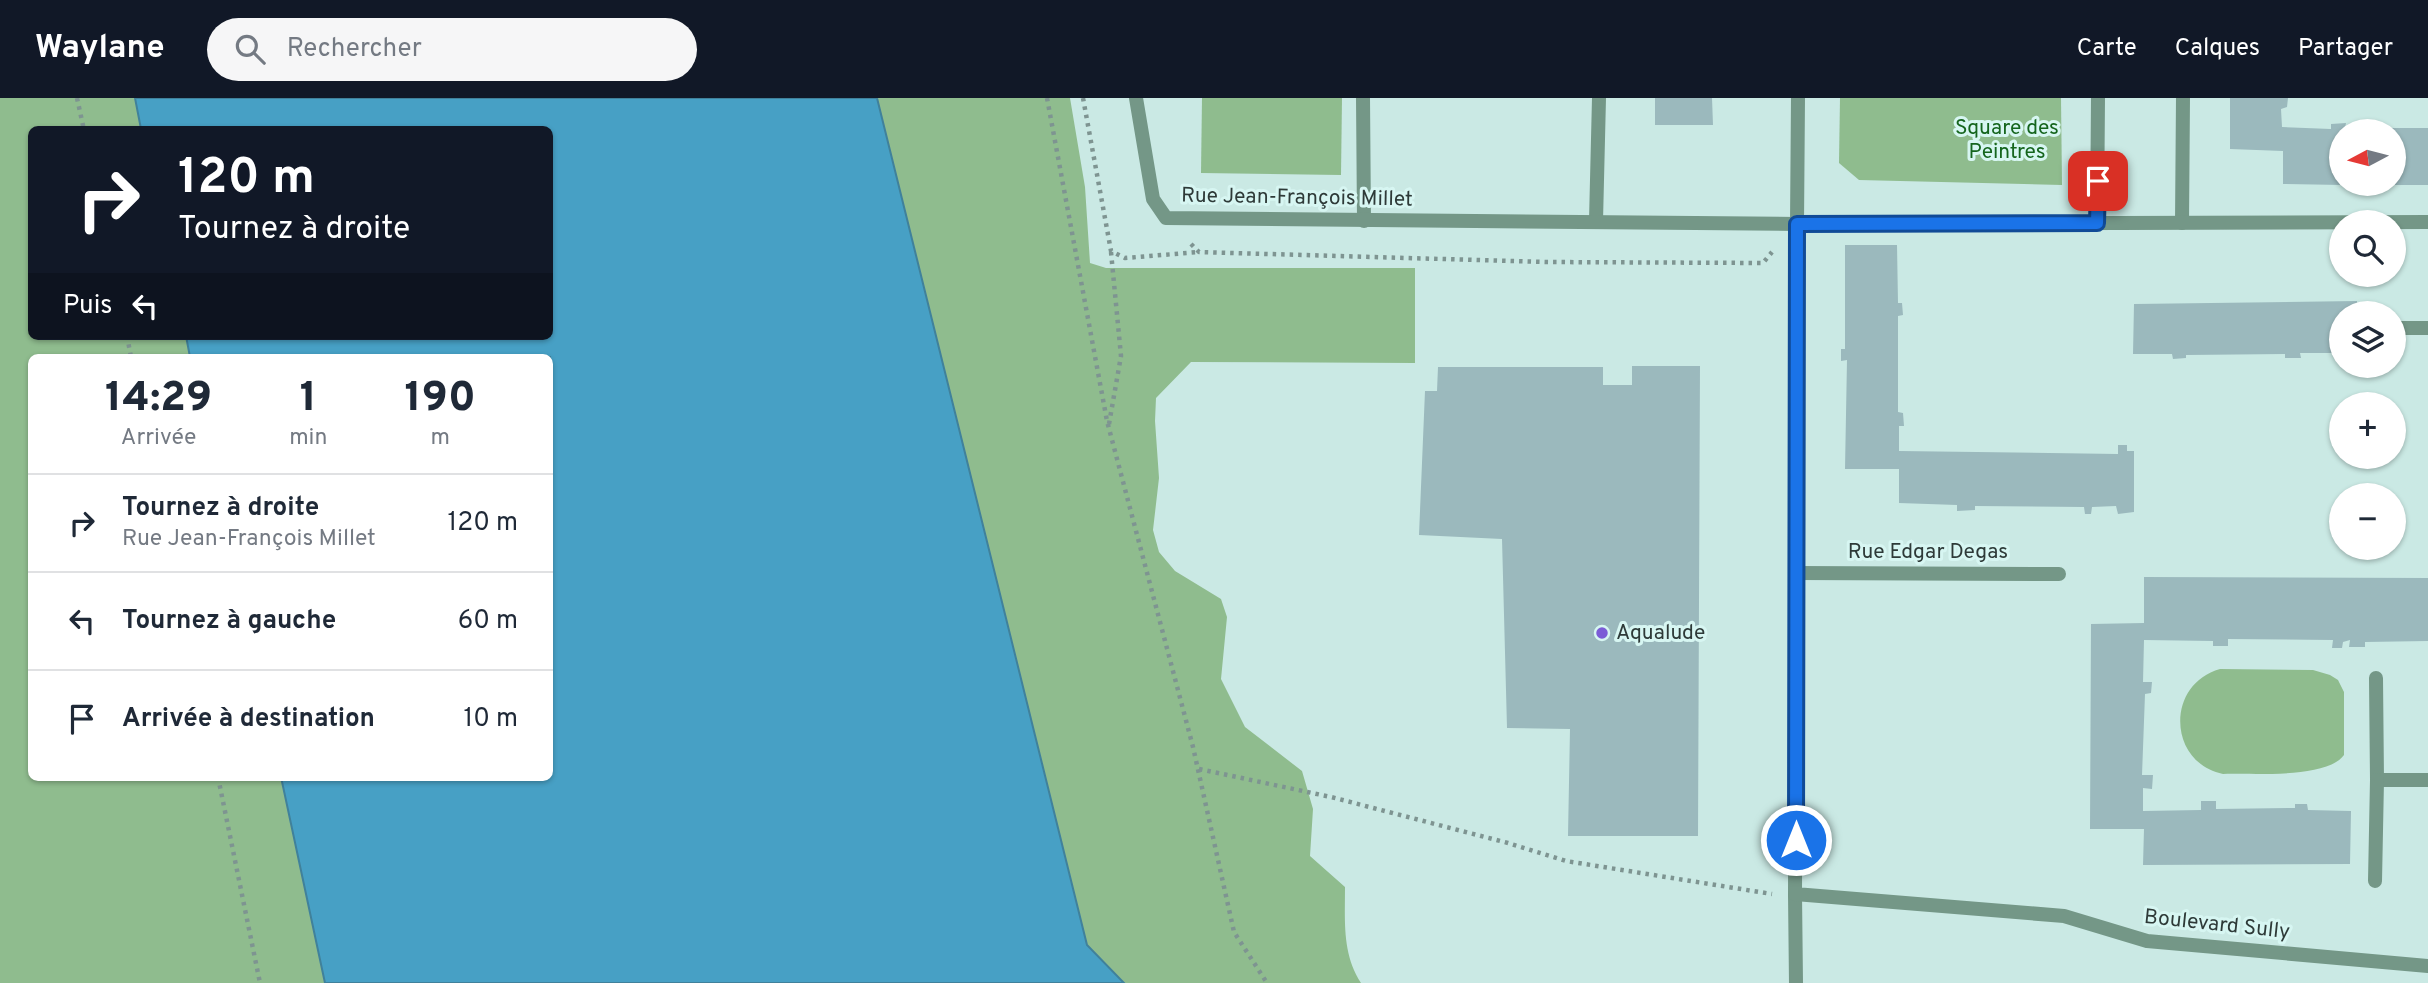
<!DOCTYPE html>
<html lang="fr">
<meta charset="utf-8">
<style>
body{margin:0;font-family:Overpass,sans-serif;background:#f6f6f7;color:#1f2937;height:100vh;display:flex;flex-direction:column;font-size:26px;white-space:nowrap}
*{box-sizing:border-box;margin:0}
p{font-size:23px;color:#747a83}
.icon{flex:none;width:38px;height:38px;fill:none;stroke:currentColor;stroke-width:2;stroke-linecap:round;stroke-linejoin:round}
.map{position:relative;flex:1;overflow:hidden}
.panel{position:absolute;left:28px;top:256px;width:525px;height:427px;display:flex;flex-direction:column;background:#fff;border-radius:10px;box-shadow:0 2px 5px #0004}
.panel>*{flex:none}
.banner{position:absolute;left:28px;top:28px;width:525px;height:214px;border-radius:10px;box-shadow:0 2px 5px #0004;background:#111827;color:#fff;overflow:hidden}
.needle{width:46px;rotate:263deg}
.buttons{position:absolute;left:2329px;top:21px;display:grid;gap:14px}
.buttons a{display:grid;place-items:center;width:77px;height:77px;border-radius:50%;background:#fff;box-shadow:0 2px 5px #0004;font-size:35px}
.pin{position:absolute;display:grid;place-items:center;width:60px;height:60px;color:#fff;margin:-30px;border-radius:14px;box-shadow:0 4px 10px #0006}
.me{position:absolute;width:77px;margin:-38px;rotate:0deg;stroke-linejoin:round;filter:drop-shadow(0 0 5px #0008)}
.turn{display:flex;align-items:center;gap:24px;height:147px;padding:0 35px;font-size:32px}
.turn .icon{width:91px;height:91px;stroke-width:2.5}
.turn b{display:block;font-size:49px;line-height:60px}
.then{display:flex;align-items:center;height:66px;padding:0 35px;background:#0003;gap:14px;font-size:26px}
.eta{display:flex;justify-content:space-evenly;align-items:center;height:119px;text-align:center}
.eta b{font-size:42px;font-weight:800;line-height:49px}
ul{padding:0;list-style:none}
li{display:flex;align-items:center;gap:21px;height:98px;padding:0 35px;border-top:2px solid #e0e1e3}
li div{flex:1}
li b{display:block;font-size:26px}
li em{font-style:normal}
header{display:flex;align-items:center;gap:42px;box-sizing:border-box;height:98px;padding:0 35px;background:#111827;color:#fff}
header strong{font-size:33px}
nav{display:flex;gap:38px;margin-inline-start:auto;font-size:24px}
.search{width:490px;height:63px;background:#f6f6f7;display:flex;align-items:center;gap:18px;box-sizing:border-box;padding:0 24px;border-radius:38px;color:#747a83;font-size:26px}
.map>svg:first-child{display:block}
.green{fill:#8fbc8e}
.water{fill:#47a0c5;stroke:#40819b;stroke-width:2}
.building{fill:#9bb9bd}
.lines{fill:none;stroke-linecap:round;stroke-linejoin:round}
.path{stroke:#7e9491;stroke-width:4.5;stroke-dasharray:3.5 5;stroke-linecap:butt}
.service{stroke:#749787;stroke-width:14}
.minor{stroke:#749787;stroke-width:14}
.tertiary{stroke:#749787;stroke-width:14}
.route-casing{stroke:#114b97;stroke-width:18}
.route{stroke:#1a73e8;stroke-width:12}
.poi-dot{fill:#7b5cd6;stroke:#d7f6f2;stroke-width:2.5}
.labels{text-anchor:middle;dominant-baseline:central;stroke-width:6;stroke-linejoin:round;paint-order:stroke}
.park-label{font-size:21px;fill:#15651d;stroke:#d7f6f2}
.street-label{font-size:21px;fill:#2e3a38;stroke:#d7f6f2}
.poi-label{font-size:21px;fill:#2e3a38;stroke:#d7f6f2;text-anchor:start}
</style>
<header>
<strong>Waylane</strong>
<div class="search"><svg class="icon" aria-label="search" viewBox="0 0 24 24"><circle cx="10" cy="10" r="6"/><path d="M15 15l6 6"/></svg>Rechercher</div>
<nav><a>Carte</a><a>Calques</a><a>Partager</a></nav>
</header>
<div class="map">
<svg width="2428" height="885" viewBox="0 0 2428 885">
<rect width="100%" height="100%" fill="#cae9e4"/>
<!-- green -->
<g class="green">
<path d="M0,0H135L141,31L32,32V238H186L190,259H32V679H281L325,885H0Z"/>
<path d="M877,0H1070L1085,89L1090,165L1106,170H1415V265L1191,264L1156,300L1155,323L1159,380L1153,432L1159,454L1175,473L1221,501L1227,519L1221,581L1245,629L1302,673L1313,711L1310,758L1345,789C1345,823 1342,856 1361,885H1124L1087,847Z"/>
<path d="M1202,0H1342L1341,77L1201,75Z"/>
<path d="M1840,0H2061L2062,87L1859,82L1839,65Z"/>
<path d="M2220,571L2313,572L2330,577L2338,582L2344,594V657C2327,681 2252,675 2223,676C2167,664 2166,586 2220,571Z"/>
</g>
<!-- water -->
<path class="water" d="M135,0H877L1087,847L1124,885H325L281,679H550V259H190L186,238H550V32L141,31Z"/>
<!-- building -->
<g class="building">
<path d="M1655,0H1712L1713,27H1655Z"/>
<path d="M2230,0H2288L2287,9L2281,11L2282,29L2331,31V26L2346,25L2345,30H2428V87H2394V33H2342V87L2283,86V53L2230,51Z"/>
<path d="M1845,147H1897L1898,205H1902L1903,217L1898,218V314L1903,315L1904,328H1899V353L2118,356V347H2127V353H2134V414L2118,416L2116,408L2092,409L2091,416H2085L2084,409L1975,408V412L1957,413V407L1899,405V371H1845L1847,262L1841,263V251H1845Z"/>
<path d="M2357,203V215H2342V255H2300L2301,260H2285V256L2186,257V260L2173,261L2172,256H2133L2134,206Z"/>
<path d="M1632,268H1700L1698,738H1568L1570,631L1507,630L1502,441L1419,437L1425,293H1437L1438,269H1603V287H1632Z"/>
<path d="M2144,479L2428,480V543L2365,544V549H2349L2350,542L2343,544L2342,550H2332L2333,542L2228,541V548H2213V543L2144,542L2143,584H2152L2151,595L2145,596L2142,677H2153L2152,691L2143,690V713L2201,712V703H2216V711L2295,710V706H2307L2308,712L2351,713L2350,766L2143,767L2144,731H2090L2091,526L2144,525Z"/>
</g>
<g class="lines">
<!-- path -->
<g class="path">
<path d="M77,0L84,32"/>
<path d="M1047,0L1107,323L1193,649L1234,834L1267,885"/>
<path d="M1083,0L1111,153L1125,160L1199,154"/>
<path d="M1191,146L1199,154L1546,164L1763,165L1772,154"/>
<path d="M127,238L131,259"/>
<path d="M1109,326L1121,258L1111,154"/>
<path d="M1199,671L1331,699L1508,745L1566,763L1772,796"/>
<path d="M218,679L260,885"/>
</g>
<!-- service -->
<g class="service">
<path d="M1596,123L1599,0"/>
<path d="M2182,125L2183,0"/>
<path d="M2394,230H2428"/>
<path d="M2376,580L2377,682H2428"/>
<path d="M2375,783L2377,682"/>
<path d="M1795,796L1796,885"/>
</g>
<!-- minor -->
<g class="minor">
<path d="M1363,0L1364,123"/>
<path d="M1798,0L1797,126L2428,124"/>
<path d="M2097,125L2098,0"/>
<path d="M1796,475L2059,476"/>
</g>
<!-- tertiary -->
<path class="tertiary" d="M1136,0L1153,101L1166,120L1797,126L1795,796L2064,818L2147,843L2428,868"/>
</g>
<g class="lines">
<!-- route casing -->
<g class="route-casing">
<path id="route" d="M1796,742L1797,126L2097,125L2098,83"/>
</g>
<!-- route -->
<use href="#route" class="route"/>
</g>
<!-- markers -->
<circle class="poi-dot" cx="1602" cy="535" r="7"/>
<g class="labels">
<!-- park labels -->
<g class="park-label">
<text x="2007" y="30">Square des<tspan x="2007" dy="24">Peintres</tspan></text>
</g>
<!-- street labels -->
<g class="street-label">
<text transform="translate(1297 100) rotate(1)">Rue Jean-François Millet</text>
<text x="1928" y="454">Rue Edgar Degas</text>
<text transform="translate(2217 827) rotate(6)">Boulevard Sully</text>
</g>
<!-- poi labels -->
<g class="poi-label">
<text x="1616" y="535">Aqualude</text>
</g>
</g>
</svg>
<div class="buttons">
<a><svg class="needle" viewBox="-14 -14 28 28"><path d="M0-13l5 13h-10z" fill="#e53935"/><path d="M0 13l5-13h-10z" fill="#747a83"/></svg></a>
<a><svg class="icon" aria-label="search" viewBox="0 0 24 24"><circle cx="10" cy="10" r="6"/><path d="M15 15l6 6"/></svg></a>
<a><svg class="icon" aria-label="layers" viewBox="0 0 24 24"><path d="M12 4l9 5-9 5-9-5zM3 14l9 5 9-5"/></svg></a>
<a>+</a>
<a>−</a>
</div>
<div class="pin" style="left:2098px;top:83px;background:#d93025"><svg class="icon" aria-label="arrive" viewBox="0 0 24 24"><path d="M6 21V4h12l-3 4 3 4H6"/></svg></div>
<svg class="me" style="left:1796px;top:742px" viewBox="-20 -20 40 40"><circle r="17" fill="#1a73e8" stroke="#fff" stroke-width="3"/><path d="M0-11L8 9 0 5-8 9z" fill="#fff"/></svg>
<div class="banner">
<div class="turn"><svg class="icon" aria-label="right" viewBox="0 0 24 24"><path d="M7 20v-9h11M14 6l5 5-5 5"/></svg><div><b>120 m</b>Tournez à droite</div></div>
<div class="then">Puis<svg class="icon" aria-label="left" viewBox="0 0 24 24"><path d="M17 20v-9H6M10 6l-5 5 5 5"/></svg></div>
</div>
<section class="panel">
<div class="eta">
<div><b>14:29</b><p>Arrivée</p></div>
<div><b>1</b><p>min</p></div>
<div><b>190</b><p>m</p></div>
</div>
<ul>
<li><svg class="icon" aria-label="right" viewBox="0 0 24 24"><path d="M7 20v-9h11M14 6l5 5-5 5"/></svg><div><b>Tournez à droite</b><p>Rue Jean-François Millet</p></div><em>120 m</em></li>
<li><svg class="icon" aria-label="left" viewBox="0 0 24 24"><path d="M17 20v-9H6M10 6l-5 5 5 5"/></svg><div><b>Tournez à gauche</b></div><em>60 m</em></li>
<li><svg class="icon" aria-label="arrive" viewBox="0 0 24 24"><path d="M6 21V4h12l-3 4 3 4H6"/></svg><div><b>Arrivée à destination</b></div><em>10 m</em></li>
</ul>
</section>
</div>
